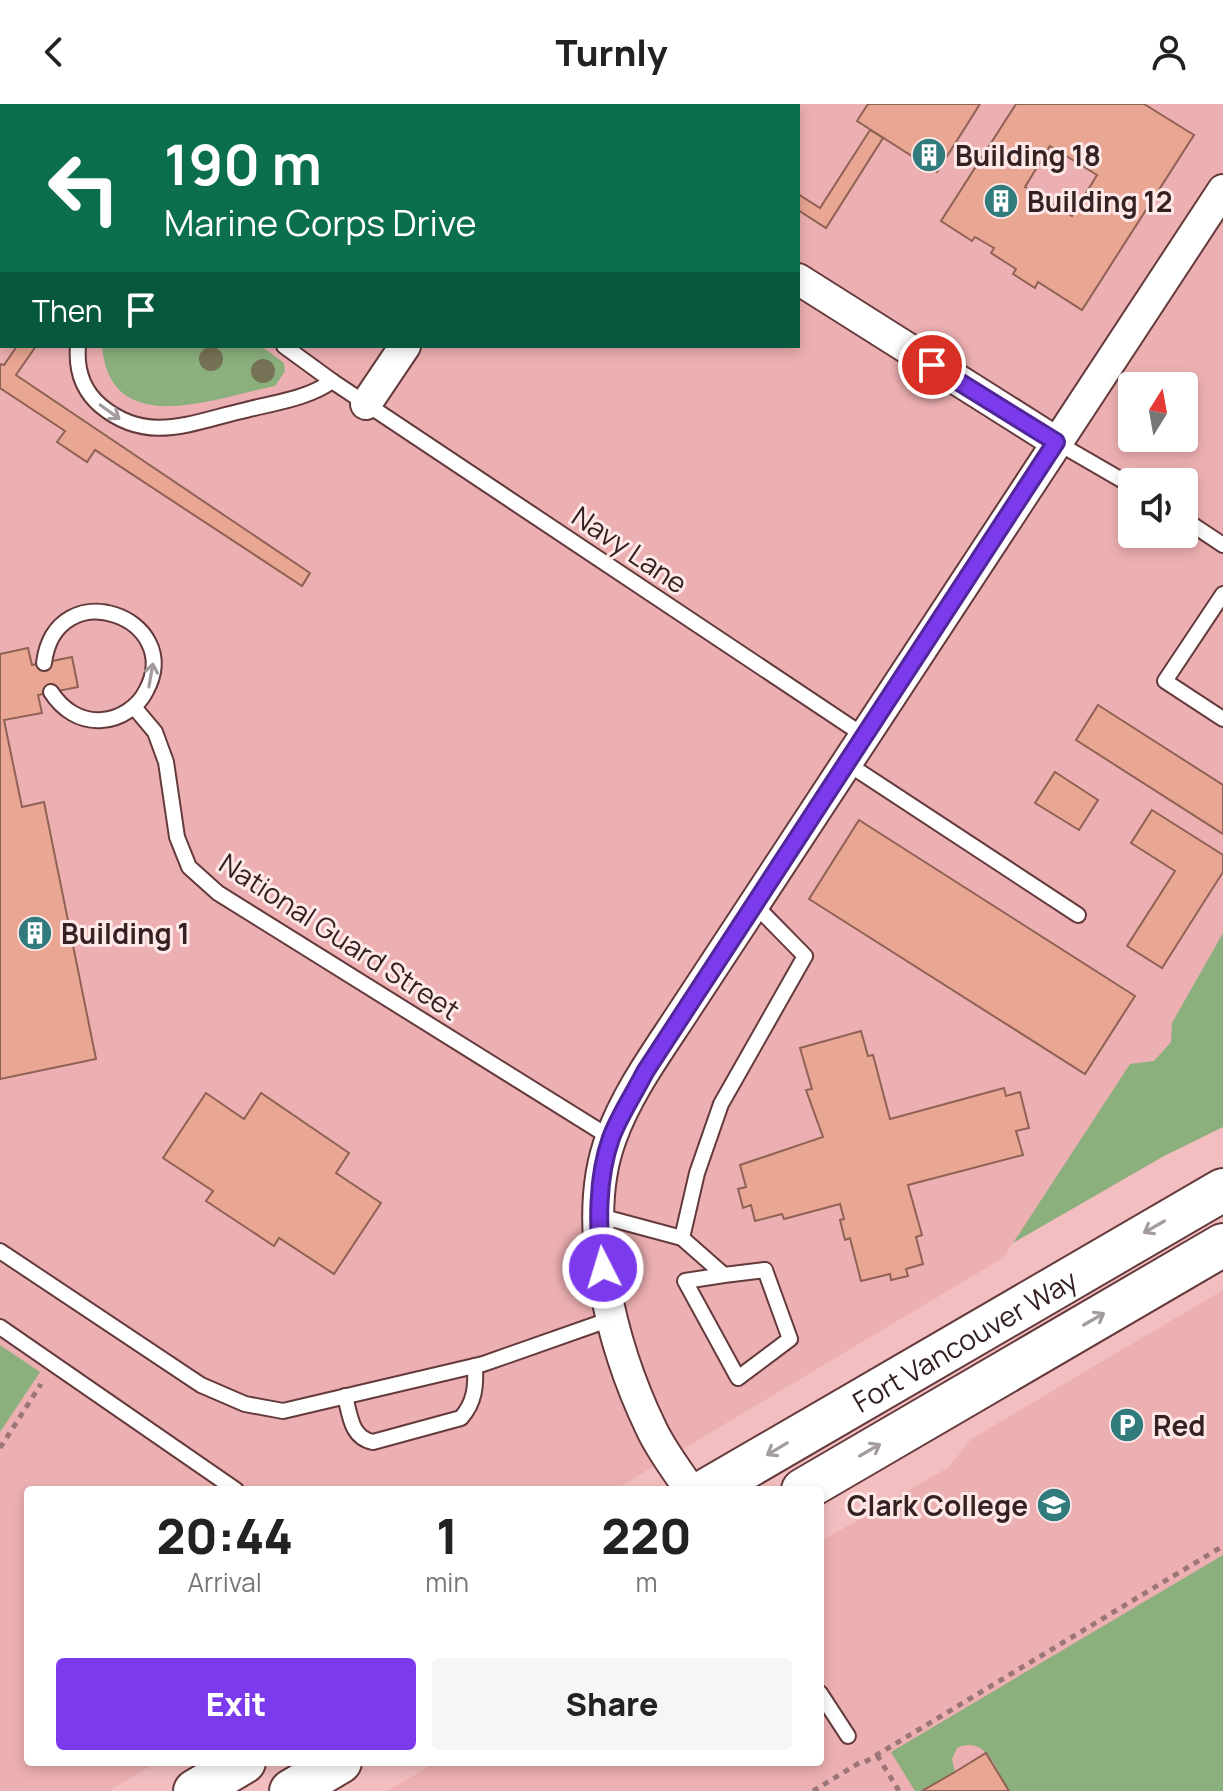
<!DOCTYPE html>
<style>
body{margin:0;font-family:Manrope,sans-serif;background:#f6f6f6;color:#222;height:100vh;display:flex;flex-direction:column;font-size:30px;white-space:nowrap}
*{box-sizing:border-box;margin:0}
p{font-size:26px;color:#767676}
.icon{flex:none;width:44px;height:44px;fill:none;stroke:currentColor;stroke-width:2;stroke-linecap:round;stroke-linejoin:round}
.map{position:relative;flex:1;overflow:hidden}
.sheet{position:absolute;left:24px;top:1382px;width:800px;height:280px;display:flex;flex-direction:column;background:#fff;border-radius:8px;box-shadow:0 4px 12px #0003}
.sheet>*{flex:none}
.guide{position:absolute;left:0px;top:0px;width:800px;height:244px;box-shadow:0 4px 12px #0003;background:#0b6e4f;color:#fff;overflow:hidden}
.needle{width:52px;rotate:11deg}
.controls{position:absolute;left:1118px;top:268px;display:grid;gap:16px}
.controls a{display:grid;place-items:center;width:80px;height:80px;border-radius:8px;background:#fff;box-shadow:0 4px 12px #0003;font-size:40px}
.pin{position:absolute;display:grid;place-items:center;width:68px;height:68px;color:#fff;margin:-34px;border:4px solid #fff;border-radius:50%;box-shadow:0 2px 8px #0007}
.me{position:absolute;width:88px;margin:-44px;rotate:355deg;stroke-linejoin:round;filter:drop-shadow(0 0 6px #0008)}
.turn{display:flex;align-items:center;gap:28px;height:168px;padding:0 32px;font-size:36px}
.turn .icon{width:104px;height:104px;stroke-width:2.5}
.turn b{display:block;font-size:56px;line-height:68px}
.then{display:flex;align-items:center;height:76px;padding:0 32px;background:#0003;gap:16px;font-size:30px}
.eta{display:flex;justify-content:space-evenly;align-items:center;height:136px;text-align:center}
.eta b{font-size:48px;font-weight:800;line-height:56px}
.primary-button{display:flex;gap:16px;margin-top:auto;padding:16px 32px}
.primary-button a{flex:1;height:92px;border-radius:8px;background:#7c3aed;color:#fff;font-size:32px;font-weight:800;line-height:92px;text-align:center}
.primary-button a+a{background:#f6f6f6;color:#222}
header{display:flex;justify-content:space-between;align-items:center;height:104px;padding:0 32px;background:#fff;font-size:36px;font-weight:800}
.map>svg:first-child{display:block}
.built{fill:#edb0b2;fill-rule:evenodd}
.green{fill:#8baf7d}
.building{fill:#e9a692;stroke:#8f6255;stroke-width:2;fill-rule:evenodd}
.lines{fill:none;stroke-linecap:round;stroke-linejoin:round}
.lane-casing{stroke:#653a3b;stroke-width:18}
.street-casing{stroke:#653a3b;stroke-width:34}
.secondary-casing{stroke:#653a3b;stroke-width:46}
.path{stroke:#9c7677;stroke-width:5;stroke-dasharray:6 6;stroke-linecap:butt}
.lane{stroke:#fff;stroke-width:14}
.street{stroke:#fff;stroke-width:30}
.secondary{stroke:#fff;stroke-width:42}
.tree{fill:#767256}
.oneway{stroke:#a49b9c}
.route-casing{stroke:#51269a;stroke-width:20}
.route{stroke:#7c3aed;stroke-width:14}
.labels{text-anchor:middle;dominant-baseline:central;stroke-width:6;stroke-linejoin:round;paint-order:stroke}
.poi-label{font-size:28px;font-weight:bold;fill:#352122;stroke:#ffe8e8;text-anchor:start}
.street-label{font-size:28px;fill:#352122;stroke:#ffe8e8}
</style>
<header><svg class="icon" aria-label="back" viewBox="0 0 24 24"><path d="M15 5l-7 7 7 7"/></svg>Turnly<svg class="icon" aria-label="person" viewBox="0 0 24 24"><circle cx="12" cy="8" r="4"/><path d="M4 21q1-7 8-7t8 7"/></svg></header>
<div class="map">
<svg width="1223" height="1687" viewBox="0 0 1223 1687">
<rect width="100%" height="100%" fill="#f3bebf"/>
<!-- built -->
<g class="built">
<path d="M0,0H1223V1023L1164,1052L1013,1139L1003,1154L614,1386H28V1658H157L109,1687H0ZM2,2H798V242H2ZM1132,282H1184V334H1132ZM1132,378H1184V430H1132Z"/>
<path d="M1223,1186V1687H388L436,1658H820V1438L949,1363L971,1335Z"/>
</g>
<!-- green -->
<g class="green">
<path d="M102,242H261L284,259L285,267L275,282C215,294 110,337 102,242Z"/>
<path d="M1223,829V1023L1164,1052L1013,1139L1130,960L1154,957L1171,938L1172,919Z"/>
<path d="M0,1241L40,1268L0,1328Z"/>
<path d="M1223,1451V1687H1009C996,1665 986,1631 957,1644L952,1655L955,1668L922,1687H915L891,1648Z"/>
</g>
<!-- building -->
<g class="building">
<path d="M0,0L8,2H2L0,155Z"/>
<path d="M40,0H103L102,2Z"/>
<path d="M192,0H385L388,2H191Z"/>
<path d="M666,0H757L665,2Z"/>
<path d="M868,0H980L937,68L857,17Z"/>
<path d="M1016,0H1144L1194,31L1082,206L1038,178L1035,184L1013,170L1016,165L991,149L994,144L975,133L972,137L941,117ZM1050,42L1097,71L1072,112L1025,83Z"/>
<path d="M870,26L883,34L826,124L798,106V90L820,104Z"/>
<path d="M17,242H36L16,271L310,469L302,482L95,346L87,358L57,338L65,327L0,284V260L4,261Z"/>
<path d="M28,544L32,561L72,553L78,583L38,591L42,609L4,616L22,703L44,698L96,955L0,975V550Z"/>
<path d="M1098,601L1223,681V730L1076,636Z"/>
<path d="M1055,668L1098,696L1079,726L1035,699Z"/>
<path d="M1152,706L1223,751V768L1162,864L1127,842L1175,767L1131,739Z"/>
<path d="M859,716L1135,892L1085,970L809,795Z"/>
<path d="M861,927L868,952L873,951L890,1015L1004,984L1006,992L1020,988L1029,1024L1016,1027L1023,1051L908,1081L922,1131L916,1133L923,1160L906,1165L908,1172L891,1176L890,1170L861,1177L850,1134L845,1136L840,1116L844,1115L840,1100L784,1115L782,1110L755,1117L751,1101L743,1104L738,1085L746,1083L740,1061L823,1033L806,986L812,985L800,944Z"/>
<path d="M206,989L244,1015L261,989L349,1049L336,1069L381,1099L334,1170L279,1134L274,1142L206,1097L213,1087L163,1054Z"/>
<path d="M986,1649L1009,1687H922L955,1668Z"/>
</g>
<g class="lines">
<!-- lane casing -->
<g class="lane-casing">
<g id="lane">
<path d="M78,242C76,266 82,286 101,302C148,341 192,318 246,306C273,299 310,294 332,277L284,242"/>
<path d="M332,277L866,633"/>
<path d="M1056,338L1132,382"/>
<path d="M1184,415L1223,441"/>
<path d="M1223,490L1165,577L1223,615"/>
<path d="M44,559C56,467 186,513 146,587C138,603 120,615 102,616C80,618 62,605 51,588"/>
<path d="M134,603L155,628L166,658L177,733L189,763L218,789L611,1034"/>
<path d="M848,660L1078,811"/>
<path d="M600,1112L682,1134L724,1171L685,1177L738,1274L790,1235L765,1166L724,1171"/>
<path d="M682,1134L697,1069L721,1000L805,852L755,801"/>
<path d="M0,1147L201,1281L245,1300L283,1307L483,1260L611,1215"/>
<path d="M0,1223L236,1386"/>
<path d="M345,1292C350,1311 351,1334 373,1338L461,1314C475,1298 476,1282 475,1262"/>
<path d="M820,1589L848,1632"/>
</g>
</g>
<!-- street casing -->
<g class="street-casing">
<g id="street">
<path d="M535,0L538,2"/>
<path d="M564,2L566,0"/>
<path d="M798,175L1056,338"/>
<path d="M366,300L405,242"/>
<path d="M690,1386C677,1366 661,1346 651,1324C613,1245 579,1120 611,1034C627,989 658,947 684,907L1223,86"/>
</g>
</g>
<!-- secondary casing -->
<g class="secondary-casing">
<g id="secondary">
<path id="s1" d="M707,1386L1223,1086"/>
<path d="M803,1386L1223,1141"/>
<path d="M195,1687L244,1658"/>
<path d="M291,1687L340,1658"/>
</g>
</g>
<!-- path -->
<g class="path">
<path d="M0,1344L41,1280"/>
<path d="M877,1651L899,1687"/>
<path d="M865,1658L1223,1442"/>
<path d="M813,1687L864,1656"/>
</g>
<!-- lane -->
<use href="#lane" class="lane"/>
<!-- street -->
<use href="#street" class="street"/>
<!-- secondary -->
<use href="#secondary" class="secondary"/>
</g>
<!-- trees -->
<g class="tree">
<circle cx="211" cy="255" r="12"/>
<circle cx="263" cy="267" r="12"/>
</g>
<!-- one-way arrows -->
<defs><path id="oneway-shaft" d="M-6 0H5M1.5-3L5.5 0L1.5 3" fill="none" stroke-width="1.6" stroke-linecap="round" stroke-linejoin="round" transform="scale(2)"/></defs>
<g class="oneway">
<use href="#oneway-shaft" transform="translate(110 308) rotate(36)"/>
<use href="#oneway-shaft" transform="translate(151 571) rotate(-80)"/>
<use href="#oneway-shaft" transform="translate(1154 1123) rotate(150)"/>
<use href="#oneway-shaft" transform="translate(1094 1215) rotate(-30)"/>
<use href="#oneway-shaft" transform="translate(777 1345) rotate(149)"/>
<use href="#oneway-shaft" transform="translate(870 1346) rotate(-30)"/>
</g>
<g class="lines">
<!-- route casing -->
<g class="route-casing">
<path id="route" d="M603,1164C597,1124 597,1073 611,1034C619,1012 634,990 645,968L1056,338L932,261"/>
</g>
<!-- route -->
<use href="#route" class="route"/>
</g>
<!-- icons -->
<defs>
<g id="building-disc" transform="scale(1.8)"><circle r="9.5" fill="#327b7d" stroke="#ffe8e8"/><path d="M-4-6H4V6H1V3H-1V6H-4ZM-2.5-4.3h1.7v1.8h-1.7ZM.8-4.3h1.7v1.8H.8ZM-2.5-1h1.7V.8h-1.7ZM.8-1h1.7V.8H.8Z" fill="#fff"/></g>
<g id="parking-disc" transform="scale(1.8)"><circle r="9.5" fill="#327b7d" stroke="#ffe8e8"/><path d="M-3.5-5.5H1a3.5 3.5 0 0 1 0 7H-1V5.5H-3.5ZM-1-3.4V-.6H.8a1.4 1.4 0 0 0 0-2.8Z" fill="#fff"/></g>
<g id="university-disc" transform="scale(1.8)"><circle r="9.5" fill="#327b7d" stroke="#ffe8e8"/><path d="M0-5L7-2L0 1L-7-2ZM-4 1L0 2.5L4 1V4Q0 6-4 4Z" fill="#fff"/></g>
</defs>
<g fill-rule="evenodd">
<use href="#building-disc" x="929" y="51"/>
<use href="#building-disc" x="1001" y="97"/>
<use href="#building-disc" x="35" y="829"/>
<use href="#parking-disc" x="1127" y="1321"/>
<use href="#university-disc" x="1054" y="1401"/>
</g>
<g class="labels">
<!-- poi labels -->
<g class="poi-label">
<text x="955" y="51">Building 18</text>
<text x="1027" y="97">Building 12</text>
<text x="61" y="829">Building 1</text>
<text x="1153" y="1321">Red</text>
<text x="1028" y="1401" text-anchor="end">Clark College</text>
</g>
<!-- street labels -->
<g class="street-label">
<text transform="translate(630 445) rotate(34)">Navy Lane</text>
<text transform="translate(340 832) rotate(33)">National Guard Street</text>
<text stroke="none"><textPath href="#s1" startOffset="298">Fort Vancouver Way</textPath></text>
</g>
</g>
</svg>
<div class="controls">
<a><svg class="needle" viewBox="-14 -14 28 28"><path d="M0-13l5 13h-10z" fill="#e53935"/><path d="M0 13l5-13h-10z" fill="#767676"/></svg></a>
<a><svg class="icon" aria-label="sound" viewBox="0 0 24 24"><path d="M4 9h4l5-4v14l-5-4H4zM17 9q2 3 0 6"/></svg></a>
</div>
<div class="pin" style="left:932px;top:261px;background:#d93025"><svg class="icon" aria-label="arrive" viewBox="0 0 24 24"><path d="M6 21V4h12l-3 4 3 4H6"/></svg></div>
<svg class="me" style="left:603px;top:1164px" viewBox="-20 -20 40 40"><circle r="17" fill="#7c3aed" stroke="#fff" stroke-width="3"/><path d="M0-11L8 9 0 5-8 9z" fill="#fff"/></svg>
<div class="guide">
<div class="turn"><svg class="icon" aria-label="left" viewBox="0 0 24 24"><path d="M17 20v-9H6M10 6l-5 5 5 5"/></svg><div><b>190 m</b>Marine Corps Drive</div></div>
<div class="then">Then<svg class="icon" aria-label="arrive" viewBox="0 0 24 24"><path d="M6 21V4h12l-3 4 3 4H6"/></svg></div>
</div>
<section class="sheet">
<div class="eta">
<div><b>20:44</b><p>Arrival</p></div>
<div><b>1</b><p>min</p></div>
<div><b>220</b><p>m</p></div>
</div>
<div class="primary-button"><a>Exit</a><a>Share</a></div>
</section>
</div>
